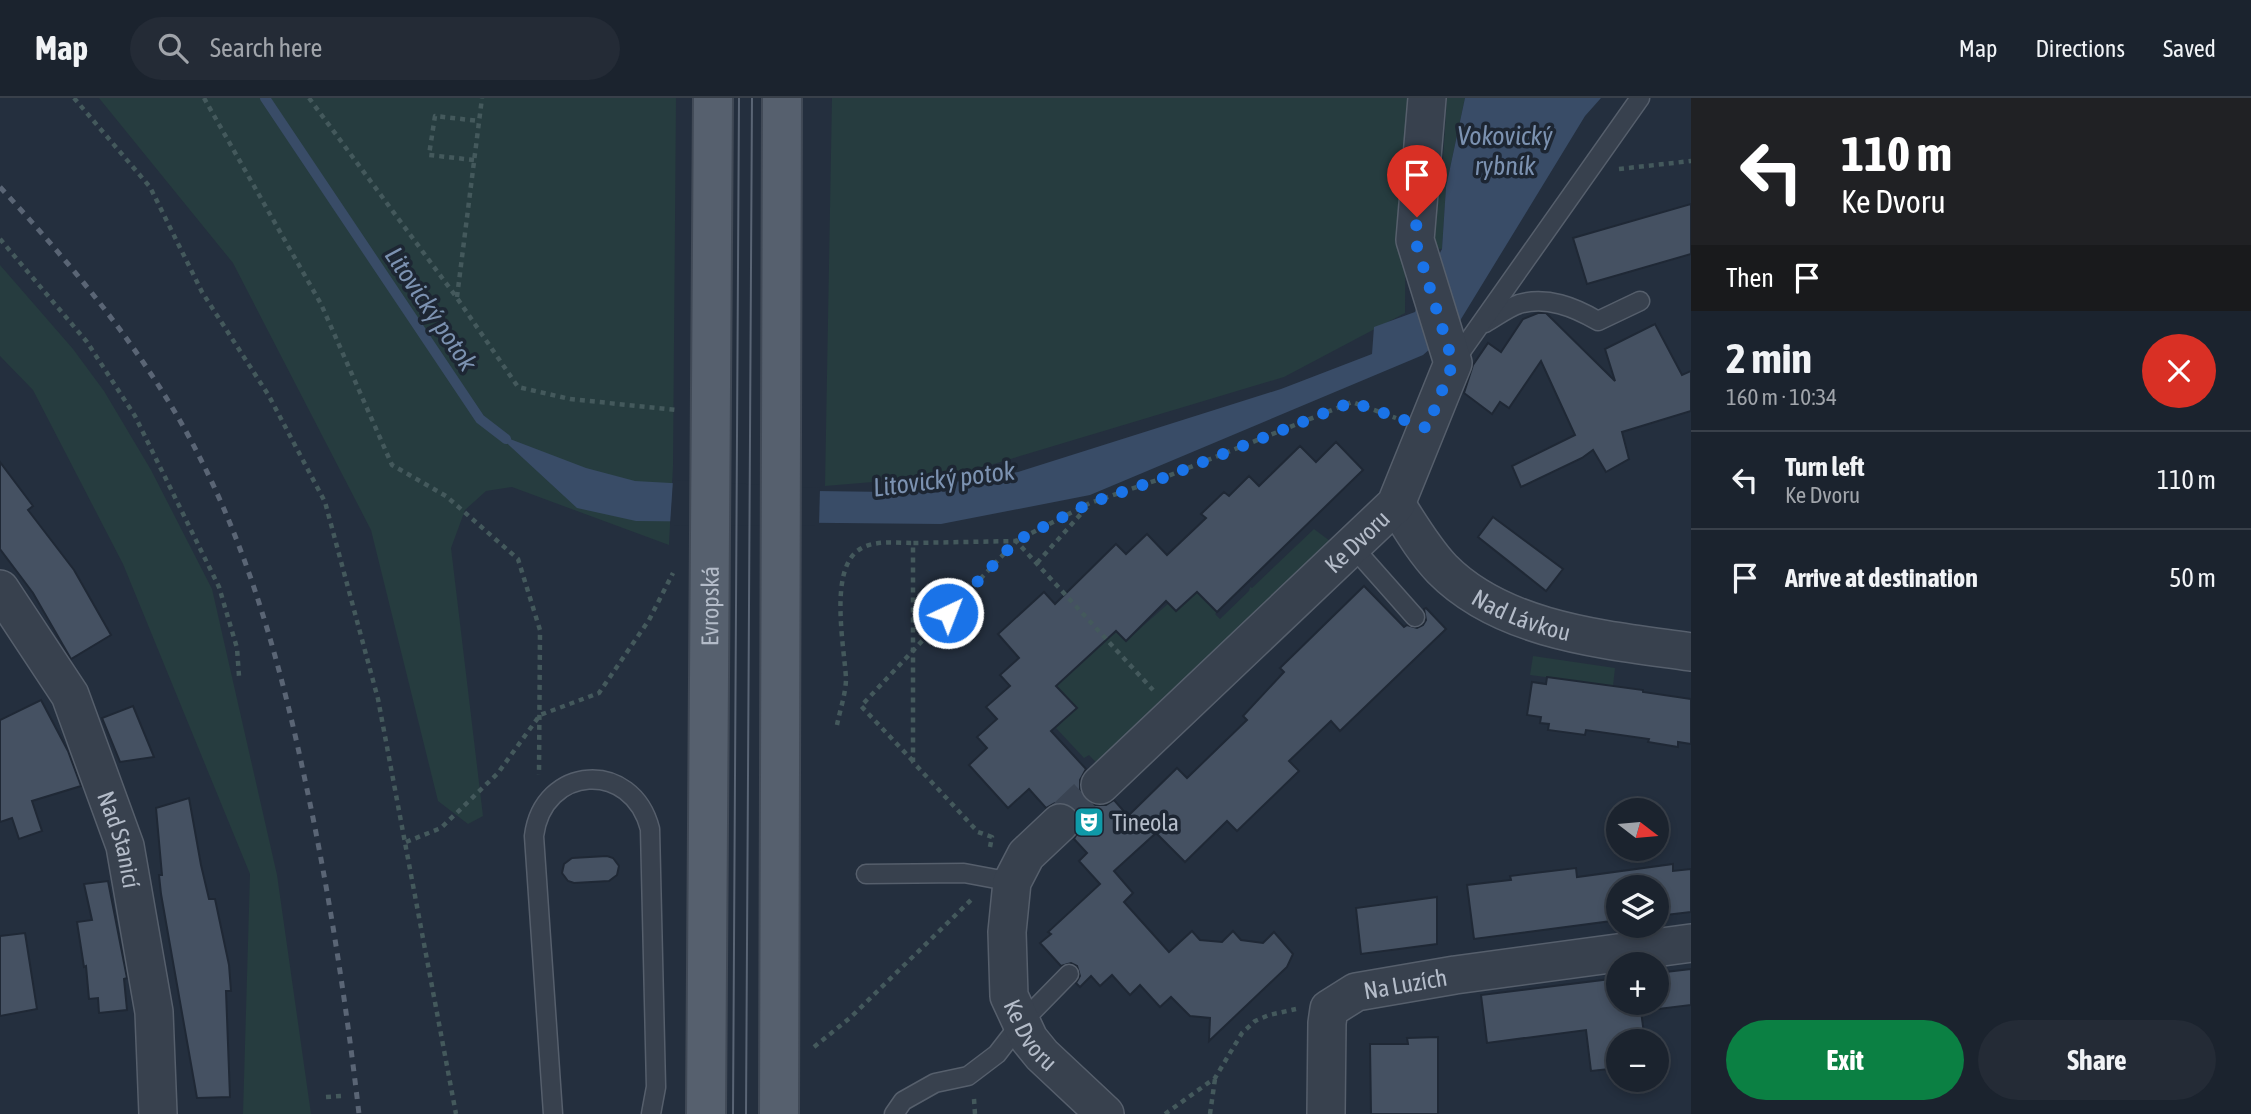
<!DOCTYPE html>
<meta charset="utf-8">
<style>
body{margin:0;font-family:"Asap Condensed",sans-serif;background:#242b36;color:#f1f3f6;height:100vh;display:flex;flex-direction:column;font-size:26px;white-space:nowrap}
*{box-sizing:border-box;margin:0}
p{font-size:23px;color:#a0a4aa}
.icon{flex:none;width:38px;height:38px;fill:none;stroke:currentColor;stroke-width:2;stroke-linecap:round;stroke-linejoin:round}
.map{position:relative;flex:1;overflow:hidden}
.side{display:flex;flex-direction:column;background:#1b232e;width:560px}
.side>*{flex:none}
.banner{background:#202124;color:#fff;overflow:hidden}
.needle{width:46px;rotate:106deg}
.buttons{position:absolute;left:1606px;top:700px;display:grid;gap:14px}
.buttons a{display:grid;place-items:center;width:63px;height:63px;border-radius:50%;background:#1b232e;box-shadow:0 4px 10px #0003,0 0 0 2px #39404a;font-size:35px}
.pin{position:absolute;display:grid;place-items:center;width:60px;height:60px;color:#fff;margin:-72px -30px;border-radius:50% 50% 50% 0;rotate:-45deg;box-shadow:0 0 7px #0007}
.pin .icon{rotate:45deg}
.me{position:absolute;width:77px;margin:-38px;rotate:43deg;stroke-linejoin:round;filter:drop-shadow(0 0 5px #0008)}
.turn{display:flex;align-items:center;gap:24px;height:147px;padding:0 35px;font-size:32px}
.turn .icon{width:91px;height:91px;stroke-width:2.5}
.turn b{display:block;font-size:49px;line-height:60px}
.then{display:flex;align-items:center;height:66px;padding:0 35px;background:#0003;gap:14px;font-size:26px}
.round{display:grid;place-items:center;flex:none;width:74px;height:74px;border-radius:37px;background:#242b36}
.overview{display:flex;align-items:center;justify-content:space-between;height:119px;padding:0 35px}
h1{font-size:42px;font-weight:700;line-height:52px}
.primary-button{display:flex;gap:14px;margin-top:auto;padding:14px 35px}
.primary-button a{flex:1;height:80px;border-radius:42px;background:#0b8043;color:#fff;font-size:28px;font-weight:700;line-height:80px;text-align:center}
.primary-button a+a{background:#242b36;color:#f1f3f6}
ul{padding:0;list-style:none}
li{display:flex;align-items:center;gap:21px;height:98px;padding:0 35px;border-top:2px solid #39404a}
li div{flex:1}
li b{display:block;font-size:26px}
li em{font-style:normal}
header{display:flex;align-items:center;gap:42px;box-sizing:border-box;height:98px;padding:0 35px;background:#1b232e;border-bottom:2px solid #39404a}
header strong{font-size:33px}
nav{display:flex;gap:38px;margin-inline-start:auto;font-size:24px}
.search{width:490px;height:63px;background:#242b36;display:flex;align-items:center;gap:18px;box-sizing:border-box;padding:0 24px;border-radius:38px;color:#a0a4aa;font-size:26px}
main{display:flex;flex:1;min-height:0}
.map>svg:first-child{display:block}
.green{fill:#263c3f}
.water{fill:#394c67}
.pier{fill:#242f3e}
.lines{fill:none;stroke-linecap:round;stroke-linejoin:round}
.stream{stroke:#394c67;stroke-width:10}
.building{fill:#455162;stroke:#1f2835;stroke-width:2}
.minor-tunnel{stroke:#3a4453;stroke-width:37;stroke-dasharray:37 18;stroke-linecap:butt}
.service-casing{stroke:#565f6c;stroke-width:21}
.minor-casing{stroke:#565f6c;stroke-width:40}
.primary-casing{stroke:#414a57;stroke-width:42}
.path{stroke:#44595c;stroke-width:4.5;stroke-dasharray:5 5;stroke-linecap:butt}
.service{stroke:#38414e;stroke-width:18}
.minor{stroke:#38414e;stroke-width:37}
.primary{stroke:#56606e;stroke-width:38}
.tram{stroke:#5a6575;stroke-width:2}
.rail{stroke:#5a6575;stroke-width:5;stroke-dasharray:7 7;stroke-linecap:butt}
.route{stroke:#1a73e8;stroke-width:12;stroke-dasharray:0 21.6}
.labels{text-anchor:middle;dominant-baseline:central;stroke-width:7;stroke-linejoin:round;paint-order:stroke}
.street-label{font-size:24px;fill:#b4bcc9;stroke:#1d2633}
.poi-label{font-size:24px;fill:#b4bcc9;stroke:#1d2633;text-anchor:start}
.water-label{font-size:26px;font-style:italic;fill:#7c92b1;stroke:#1d2633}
</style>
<header>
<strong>Map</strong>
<div class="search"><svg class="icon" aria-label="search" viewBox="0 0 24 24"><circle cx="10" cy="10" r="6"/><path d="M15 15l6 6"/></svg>Search here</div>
<nav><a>Map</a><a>Directions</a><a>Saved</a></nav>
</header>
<main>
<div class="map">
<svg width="1691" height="1016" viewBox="0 0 1691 1016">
<rect width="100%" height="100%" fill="#242f3e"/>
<!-- green -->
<g class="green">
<path d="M99,0H676L673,368L669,447L512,389L486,393L465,412L451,450L483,718L468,726L438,703L371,432L233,165Z"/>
<path d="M832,0H1410L1406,79L1405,215L1284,279L957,377L825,388Z"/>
<path d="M1447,0H1465L1446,89L1442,151L1429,150L1443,61Z"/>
<path d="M0,167L73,251L104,293L151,372L212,491L277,777L311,1016H243L250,776L123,466L33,292L0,258Z"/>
<path d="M1314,431L1330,443L1117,686L1089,657L1084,660L1056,630L1076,610L1056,588L1096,551L1094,510L1126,543L1169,505L1176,513L1197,494L1217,514L1215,516L1220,521L1249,493L1250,489L1252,490Z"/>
<path d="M1533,558L1615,570L1613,588L1530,577Z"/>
</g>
<!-- water -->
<path class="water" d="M1465,0H1601L1585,18L1458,226L1423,257L1090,397L941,426L636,423L577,410L497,336L586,370L635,383L816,393L890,394L1018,374L1281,291L1372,256L1374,229L1415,214L1426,182L1442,151L1446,89Z"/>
<!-- pier -->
<path class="pier" d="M673,382L820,390L819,428L670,427Z"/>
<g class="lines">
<!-- stream -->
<path class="stream" d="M265,0L480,321L506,341"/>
</g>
<!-- building -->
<g class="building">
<path d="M1691,106V156L1587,186L1573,140Z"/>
<path d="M1538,215H1546L1615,283L1605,251L1655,226L1682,277L1691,273V313L1622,334L1629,361L1606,374L1593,352L1582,360L1521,389L1512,368L1575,337L1541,263L1509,310L1500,304L1492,316L1464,295L1473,267L1488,245L1501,254L1523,221Z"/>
<path d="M1336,344L1363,372L1217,514L1197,494L1176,513L1166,503L1126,543L1116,533L1056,588L1077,610L1051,633L1086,671L1080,682V693L1084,701L1095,707H1106L1114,702L1128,718L1177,670L1187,680L1247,622L1243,618L1284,574L1280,570L1364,488L1404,529L1407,527L1417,530L1423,527L1426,522L1424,511L1426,510L1446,531L1340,633L1331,623L1289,663L1299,673L1237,733L1227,723L1185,764L1156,735L1114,773L1133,795L1124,804L1169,854L1192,833L1200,842L1222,844L1233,833L1241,842L1263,845L1274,834L1293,856L1287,869L1209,943L1210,920L1190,918L1171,899L1160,909L1140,887L1130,897L1112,877L1100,888L1091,878L1080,889L1076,885L1080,878L1077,868L1071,865L1061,868L1040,845L1051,836L1048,834L1100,786L1079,763L1087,755L1074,741L1080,730V720L1075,710L1065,705H1055L1046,710L1029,691L1008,710L969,667L987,650L977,639L997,621L986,609L1010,588L1000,577L1019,560L998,536L1044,494L1055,506L1116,446L1126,456L1147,436L1167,457L1206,420L1201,416L1224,394L1229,398L1249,378L1259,388L1300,348L1316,364Z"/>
<path d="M0,364L33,408L28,412L74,472L111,537L71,561L33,495L0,451Z"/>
<path d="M1493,419L1563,471L1546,493L1478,439Z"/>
<path d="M1547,579L1643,592V594L1691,601V646L1678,644V649L1648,644L1649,641L1586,632L1585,637L1548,632L1549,626L1540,625L1541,619L1527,617L1532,584L1546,586Z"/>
<path d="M41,602L68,653L81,688L32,703L42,733L19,741L12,720L0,724V622Z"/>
<path d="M133,608L154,659L120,664L102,620Z"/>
<path d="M189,700L201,767L209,801H215L229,867L231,893H226L230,999L197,1000L161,796L159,777H162L156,710Z"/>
<path d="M607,758L613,760L619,768L617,777L609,783L574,785L568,783L562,775L564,766L572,760Z"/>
<path d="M1673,766V773L1691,771V814L1657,818V789H1619V822L1474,841L1467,787L1511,782L1510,778L1576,770L1577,779Z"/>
<path d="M108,783L127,880L124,881L127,912L99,915L98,900L89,901L86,868L84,869L77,824L92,822L84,786Z"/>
<path d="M1437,799V846L1361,856L1356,810Z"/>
<path d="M25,835L37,911L0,918V838Z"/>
<path d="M1691,871V907L1641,913L1645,943H1619V970L1591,973L1586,932L1487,945L1481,897L1619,880V905H1657V875Z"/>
<path d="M1438,939V1016H1371L1370,946H1408L1407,940Z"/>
</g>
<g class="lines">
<!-- minor-tunnel -->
<path class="minor-tunnel" d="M1060,725L1100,687"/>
<!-- service casing -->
<g class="service-casing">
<g id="service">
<path d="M1485,225C1496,219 1507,210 1519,206C1547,198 1574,209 1598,223L1640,203"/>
<path d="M1453,265L1640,0"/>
<path d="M1353,449L1415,519"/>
<path d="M866,776L964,775L1012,784"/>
<path d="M553,1016L534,738C543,667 632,661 650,731L656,989L651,1016"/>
<path d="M894,1016L903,1003L935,985L968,978L997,956L1021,925L1069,876"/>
</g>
</g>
<!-- minor casing -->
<g class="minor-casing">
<g id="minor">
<path id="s1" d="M1396,406C1410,428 1424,452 1442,471C1504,534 1608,542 1691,554"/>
<path id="s2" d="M0,491L70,597L125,748L154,914L158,1016"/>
<path id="s3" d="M1100,687L1396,406L1453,265L1415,142L1427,0"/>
<path id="s4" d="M1060,725L1026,757L1012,784L1007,834L1009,898L1029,941L1042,957L1105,1016"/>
<path id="s5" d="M1326,1016L1327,925L1329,911L1356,894L1455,877L1691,845"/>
</g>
</g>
<!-- primary casing -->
<g class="primary-casing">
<g id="primary">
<path id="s6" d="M706,1016L713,0"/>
<path d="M779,1016L782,0"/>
</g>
</g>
<!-- path -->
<g class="path">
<path d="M74,0L150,89L202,194L269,298L325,404L378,601L456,1016"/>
<path d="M204,0L321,206L392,367L446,398L518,461L540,532L539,677"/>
<path d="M309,0L457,200L518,289L570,301L676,312"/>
<path d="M474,62L429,57L435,18L479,23"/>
<path d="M1619,71L1691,63"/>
<path d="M0,141L87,244L135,318L219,489L237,550L239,578"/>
<path d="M457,199L482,0"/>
<path d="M1037,465L1088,408"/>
<path d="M837,627C840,612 846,595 846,580C844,548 830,477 856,454C871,441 895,445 913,445"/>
<path d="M913,663L861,608L1016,443L1153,592"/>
<path d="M406,744L441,730L498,675L540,617L599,595L649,522L673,475"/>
<path d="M990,749L992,739L978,734L913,664V445L1016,443L1090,405L1163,380L1352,304L1396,320"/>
<path d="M814,949L851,919L971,802"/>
<path d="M326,999L341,998"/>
<path d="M974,1001L975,1016"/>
<path d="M1165,1016L1215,980L1242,935L1255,923L1269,917L1296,911"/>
<path d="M1210,1016L1215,981"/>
</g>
<!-- service -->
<use href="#service" class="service"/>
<!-- minor -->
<use href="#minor" class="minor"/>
<!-- primary -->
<use href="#primary" class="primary"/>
<!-- tram -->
<g class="tram">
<path d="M733,1016L739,0"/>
<path d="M746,1016L752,0"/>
</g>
<!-- rail -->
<path class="rail" d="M0,89C69,164 133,240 183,328C245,438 279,559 305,682C329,792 346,904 359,1016"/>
</g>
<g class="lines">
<!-- route -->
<path class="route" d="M948,515L1016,443L1090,405L1163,380L1352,304L1427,330L1453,265L1415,142L1417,119"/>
</g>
<!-- icons -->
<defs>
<g id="theatre-square" transform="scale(1.575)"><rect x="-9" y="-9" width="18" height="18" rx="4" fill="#0f9aa8" stroke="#1d2633"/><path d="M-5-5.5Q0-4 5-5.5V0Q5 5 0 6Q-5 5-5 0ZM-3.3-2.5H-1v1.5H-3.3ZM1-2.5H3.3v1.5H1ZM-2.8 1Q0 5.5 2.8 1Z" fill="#fff"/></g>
</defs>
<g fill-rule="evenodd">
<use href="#theatre-square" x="1089" y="724"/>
</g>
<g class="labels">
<!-- street labels -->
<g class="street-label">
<text stroke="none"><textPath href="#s3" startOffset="354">Ke Dvoru</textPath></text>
<text stroke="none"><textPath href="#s6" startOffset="508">Evropská</textPath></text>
<text stroke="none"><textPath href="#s1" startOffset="173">Nad Lávkou</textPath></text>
<text stroke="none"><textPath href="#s2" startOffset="280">Nad Stanicí</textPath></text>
<text stroke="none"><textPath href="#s5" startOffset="187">Na Luzích</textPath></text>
<text stroke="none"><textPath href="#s4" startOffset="236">Ke Dvoru</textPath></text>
</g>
<!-- poi labels -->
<g class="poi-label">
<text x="1112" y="724">Tineola</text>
</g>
<!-- water labels -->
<g class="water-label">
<text x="1505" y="38">Vokovický<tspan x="1505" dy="30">rybník</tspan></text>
<text transform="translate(431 211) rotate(56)">Litovický potok</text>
<text transform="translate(944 381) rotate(-7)">Litovický potok</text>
</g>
</g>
</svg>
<div class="buttons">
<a><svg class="needle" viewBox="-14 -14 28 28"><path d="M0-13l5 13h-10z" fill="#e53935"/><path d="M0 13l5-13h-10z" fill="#a0a4aa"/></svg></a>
<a><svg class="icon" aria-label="layers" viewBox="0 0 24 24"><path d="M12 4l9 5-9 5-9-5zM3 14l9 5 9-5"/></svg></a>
<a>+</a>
<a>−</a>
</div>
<div class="pin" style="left:1417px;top:119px;background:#d93025"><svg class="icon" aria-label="arrive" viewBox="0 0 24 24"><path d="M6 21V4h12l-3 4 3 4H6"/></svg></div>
<svg class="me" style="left:948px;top:515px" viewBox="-20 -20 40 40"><circle r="17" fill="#1a73e8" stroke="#fff" stroke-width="3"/><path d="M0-11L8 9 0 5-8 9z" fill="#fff"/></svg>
</div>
<section class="side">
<div class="banner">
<div class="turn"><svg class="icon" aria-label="left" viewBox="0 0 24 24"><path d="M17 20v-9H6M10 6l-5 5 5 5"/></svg><div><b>110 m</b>Ke Dvoru</div></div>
<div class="then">Then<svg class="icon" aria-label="arrive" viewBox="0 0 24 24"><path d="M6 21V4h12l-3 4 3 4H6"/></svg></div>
</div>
<div class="overview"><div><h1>2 min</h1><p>160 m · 10:34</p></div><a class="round" style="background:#d93025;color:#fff"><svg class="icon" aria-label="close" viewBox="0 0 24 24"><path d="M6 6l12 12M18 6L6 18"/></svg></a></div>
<ul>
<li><svg class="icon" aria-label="left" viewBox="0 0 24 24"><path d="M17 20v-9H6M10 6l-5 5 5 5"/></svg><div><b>Turn left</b><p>Ke Dvoru</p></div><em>110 m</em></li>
<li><svg class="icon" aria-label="arrive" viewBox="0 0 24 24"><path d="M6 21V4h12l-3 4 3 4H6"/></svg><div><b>Arrive at destination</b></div><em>50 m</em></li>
</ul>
<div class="primary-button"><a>Exit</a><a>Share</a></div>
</section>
</main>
